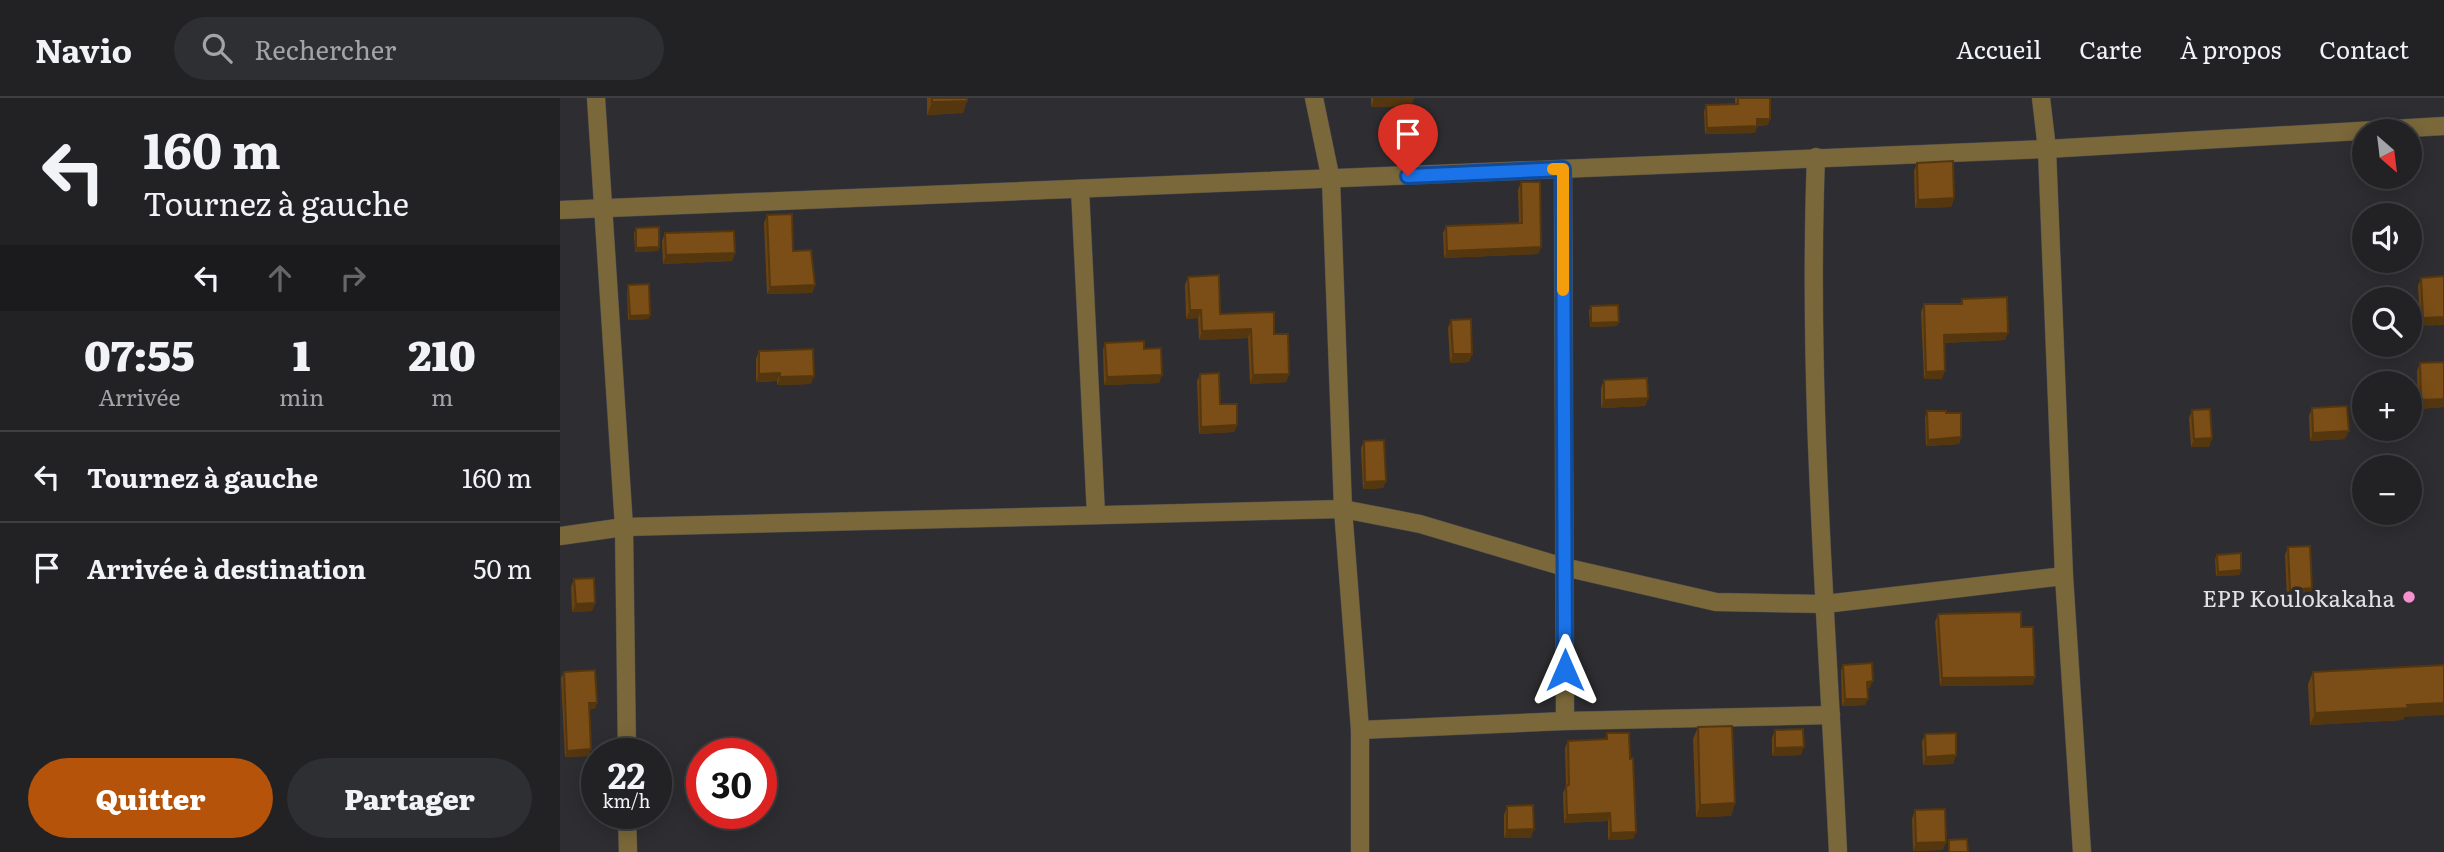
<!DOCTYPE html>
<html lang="fr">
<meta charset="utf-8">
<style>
body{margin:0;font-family:Literata,serif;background:#2e2f32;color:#f1f3f6;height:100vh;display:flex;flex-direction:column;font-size:26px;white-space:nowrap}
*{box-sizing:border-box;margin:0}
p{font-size:23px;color:#a2a4a7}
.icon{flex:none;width:38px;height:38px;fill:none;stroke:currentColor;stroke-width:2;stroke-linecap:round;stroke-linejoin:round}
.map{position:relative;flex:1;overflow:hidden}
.details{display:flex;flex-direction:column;background:#222225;width:560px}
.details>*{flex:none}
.guide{background:#222225;color:#f1f3f6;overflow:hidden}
.needle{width:46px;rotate:152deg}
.fabs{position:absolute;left:1792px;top:21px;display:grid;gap:14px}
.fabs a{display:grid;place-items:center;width:70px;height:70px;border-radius:50%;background:#222225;box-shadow:0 4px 18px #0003,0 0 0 2px #3f3f42;font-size:35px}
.speed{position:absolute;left:21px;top:640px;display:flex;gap:14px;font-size:35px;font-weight:700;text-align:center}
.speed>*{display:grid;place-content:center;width:91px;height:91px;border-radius:50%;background:#222225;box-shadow:0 4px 18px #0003,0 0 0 2px #3f3f42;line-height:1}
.speed small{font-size:18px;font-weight:400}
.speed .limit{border:10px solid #d22;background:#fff;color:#111}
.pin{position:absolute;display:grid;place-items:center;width:60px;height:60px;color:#fff;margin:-72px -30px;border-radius:50% 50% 50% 0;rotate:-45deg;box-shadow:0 0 7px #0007}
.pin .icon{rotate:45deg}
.me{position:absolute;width:77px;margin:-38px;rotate:0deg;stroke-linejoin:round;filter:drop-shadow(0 0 5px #0008)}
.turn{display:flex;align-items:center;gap:24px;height:147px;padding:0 28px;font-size:32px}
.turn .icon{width:91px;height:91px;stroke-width:2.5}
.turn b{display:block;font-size:49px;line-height:60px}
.lanes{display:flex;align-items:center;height:66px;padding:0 28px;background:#0003;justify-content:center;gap:35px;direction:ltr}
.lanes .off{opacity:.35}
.eta{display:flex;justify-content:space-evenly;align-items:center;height:119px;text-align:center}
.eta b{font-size:42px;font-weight:800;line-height:49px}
.action{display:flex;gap:14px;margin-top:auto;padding:14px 28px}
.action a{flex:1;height:80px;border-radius:42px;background:#b45309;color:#fff;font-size:28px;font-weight:800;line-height:80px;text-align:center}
.action a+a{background:#2e2f32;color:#f1f3f6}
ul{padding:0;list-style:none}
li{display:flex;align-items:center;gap:21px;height:91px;padding:0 28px;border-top:2px solid #3f3f42}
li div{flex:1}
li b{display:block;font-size:26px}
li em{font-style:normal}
header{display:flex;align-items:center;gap:42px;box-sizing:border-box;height:98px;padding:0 35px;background:#222225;border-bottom:2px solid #3f3f42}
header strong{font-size:33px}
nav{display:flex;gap:38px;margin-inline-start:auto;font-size:24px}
.search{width:490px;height:63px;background:#2e2f32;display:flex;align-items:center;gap:18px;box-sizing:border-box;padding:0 24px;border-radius:38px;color:#a2a4a7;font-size:26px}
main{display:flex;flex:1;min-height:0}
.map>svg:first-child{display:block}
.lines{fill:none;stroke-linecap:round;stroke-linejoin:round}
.street-casing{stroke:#4b4a4d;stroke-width:19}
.street{stroke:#7a683a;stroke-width:18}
.wall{fill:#694313}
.shaded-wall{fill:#55370f}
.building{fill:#7a4e16;stroke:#55370f;stroke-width:2}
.route-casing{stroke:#114b97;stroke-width:18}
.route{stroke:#1a73e8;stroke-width:12}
.slow{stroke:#f59e0b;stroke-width:12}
.poi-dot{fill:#f690cf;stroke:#2e2d31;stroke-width:2.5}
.labels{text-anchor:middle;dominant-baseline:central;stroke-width:7;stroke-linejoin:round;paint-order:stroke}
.poi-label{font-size:23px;fill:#e1e0e3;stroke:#2e2d31;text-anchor:end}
</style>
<header>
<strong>Navio</strong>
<div class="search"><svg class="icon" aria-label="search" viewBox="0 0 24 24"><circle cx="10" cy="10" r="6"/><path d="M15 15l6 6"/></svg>Rechercher</div>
<nav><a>Accueil</a><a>Carte</a><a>À propos</a><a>Contact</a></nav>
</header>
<main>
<section class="details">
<div class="guide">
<div class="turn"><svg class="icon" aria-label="left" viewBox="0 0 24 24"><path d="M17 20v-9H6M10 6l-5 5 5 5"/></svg><div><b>160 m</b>Tournez à gauche</div></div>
<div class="lanes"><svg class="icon" aria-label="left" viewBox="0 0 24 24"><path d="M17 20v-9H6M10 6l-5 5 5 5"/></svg><svg class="icon off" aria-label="ahead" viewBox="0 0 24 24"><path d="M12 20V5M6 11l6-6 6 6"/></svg><svg class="icon off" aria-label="right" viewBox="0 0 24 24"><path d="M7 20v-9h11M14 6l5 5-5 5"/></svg></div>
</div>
<div class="eta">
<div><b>07:55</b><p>Arrivée</p></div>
<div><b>1</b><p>min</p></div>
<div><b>210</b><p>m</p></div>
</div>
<ul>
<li><svg class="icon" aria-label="left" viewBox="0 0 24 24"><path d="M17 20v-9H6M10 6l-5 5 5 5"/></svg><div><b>Tournez à gauche</b></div><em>160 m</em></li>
<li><svg class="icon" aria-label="arrive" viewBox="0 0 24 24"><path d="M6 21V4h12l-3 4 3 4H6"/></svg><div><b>Arrivée à destination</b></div><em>50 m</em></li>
</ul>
<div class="action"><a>Quitter</a><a>Partager</a></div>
</section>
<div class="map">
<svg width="1884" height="754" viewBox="0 0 1884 754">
<rect width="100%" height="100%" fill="#2e2d31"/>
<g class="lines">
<!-- street casing -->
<g class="street-casing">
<g id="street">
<path d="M36,0L64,429L67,656"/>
<path d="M754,0L771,82L783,411L800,632V754"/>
<path d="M1481,0L1487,51L1504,478L1522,754"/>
<path d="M1256,59C1247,290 1267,523 1278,754"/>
<path d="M1003,71L1005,623"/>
<path d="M520,91L536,417"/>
<path d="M0,112L1487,51L1884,28"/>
<path d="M0,438L64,429L783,411L860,426L1004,469L1156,504L1265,506L1504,478"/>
<path d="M800,632L1005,623L1271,617"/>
<path d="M67,716L68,754"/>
</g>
</g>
<!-- street -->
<use href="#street" class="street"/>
</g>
<!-- wall -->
<g class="wall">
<path d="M367,0H407L403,15L367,17Z"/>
<path d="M811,0H854L851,8L811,9Z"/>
<path d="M1175,0H1210L1208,27L1197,28L1195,35L1145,36L1144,13L1146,7L1175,6Z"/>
<path d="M1357,65L1394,100L1391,109L1355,110L1354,73Z"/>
<path d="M961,84L981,149L978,156L884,160L883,135L886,128L959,125L958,92Z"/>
<path d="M207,117L233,153L255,187L252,195L207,196L204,125Z"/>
<path d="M76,130L99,149L98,153L75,154L74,135Z"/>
<path d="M105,135L175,155L172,163L103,166L102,143Z"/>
<path d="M1884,178L1860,228L1858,188L1861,180Z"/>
<path d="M628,179L660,216L714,236L729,276L726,284L690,286L688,240L639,242L638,220L626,221L625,187Z"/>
<path d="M68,187L89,221L68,222L67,192Z"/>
<path d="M1402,201L1445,242L1384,245L1382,281H1364L1361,214L1364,206H1400Z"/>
<path d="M1031,208L1057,228L1030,229L1029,213Z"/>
<path d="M891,222L912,256L909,264L890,265L888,230Z"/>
<path d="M545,245L584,251L599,285L544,287L543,252Z"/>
<path d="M199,253L251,286L217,287V283L196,284V261Z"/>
<path d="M1884,264V309L1858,311L1857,273L1860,265Z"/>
<path d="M640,276L660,306L677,327L674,334L639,336L637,283Z"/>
<path d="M1044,282L1088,300L1085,308L1041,310V290Z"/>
<path d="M1752,310L1785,341L1750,343L1749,318Z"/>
<path d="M1632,312L1652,340L1649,349H1631L1629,320Z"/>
<path d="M1367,313L1401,339L1399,346L1366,348L1365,320Z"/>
<path d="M804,343L826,383L823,390L803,391L801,350Z"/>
<path d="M1728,449L1752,490L1749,499L1727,500L1725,457Z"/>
<path d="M1657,457L1680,477L1656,478L1655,461Z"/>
<path d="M14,481L35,505L32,513L12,514L11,489Z"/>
<path d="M1378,516L1461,529L1473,587L1380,588L1375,524Z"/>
<path d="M1283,567L1310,590H1307L1305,607L1282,608L1281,573Z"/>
<path d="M4,574L35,611H29V658L5,659L1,580Z"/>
<path d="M1753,574L1844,619L1843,622L1750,627L1748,586Z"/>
<path d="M1138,629L1175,705L1171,718L1136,719L1133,641Z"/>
<path d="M1215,632L1241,657L1212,658V640Z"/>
<path d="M1047,635L1070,661L1076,734L1073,741L1048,742V723L1004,725L1003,695L1006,688L1005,650L1008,643L1045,642Z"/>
<path d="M1365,636L1396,657L1393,666L1363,667L1362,644Z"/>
<path d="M947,708L971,740H944V717Z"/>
<path d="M1355,712L1383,752L1353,753L1352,721Z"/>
</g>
<!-- shaded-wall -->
<g class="shaded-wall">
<path d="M854,0L851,8L811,9L814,1Z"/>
<path d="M407,3L403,15L367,17L372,4Z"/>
<path d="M1197,21H1210L1208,27L1195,28Z"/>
<path d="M1197,28L1195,35L1145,36L1147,30Z"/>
<path d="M1394,100L1391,109L1355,110L1358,102Z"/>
<path d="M99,149L98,153L75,154L76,150Z"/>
<path d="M981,149L978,156L884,160L887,153Z"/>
<path d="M175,155L172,163L103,166L106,157Z"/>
<path d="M255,187L252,195L207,196L210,189Z"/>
<path d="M630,212H641L638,220L626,221Z"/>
<path d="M90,217L89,221L68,222L70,218Z"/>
<path d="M1884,219V227L1860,228L1863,220Z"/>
<path d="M1059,224L1057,228L1030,229L1031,225Z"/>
<path d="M691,231L688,240L639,242L642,233Z"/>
<path d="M1448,235L1445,242L1381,245L1384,237Z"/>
<path d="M893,256H912L909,264L890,265Z"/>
<path d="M1385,273L1382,281H1364L1366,274Z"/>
<path d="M220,275L217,283L196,284L199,276Z"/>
<path d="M729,276L726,284L690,286L693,277Z"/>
<path d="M602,277L599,285L544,287L547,279Z"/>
<path d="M254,278L251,286L217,287L220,279Z"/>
<path d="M1088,300L1085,308L1041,310L1044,302Z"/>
<path d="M1884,301V309L1858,311L1861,302Z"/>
<path d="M677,327L674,334L639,336L641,329Z"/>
<path d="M1789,333L1785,341L1750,343L1753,335Z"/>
<path d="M1401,339L1399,346L1366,348L1368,342Z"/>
<path d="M1652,340L1649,349H1631L1634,341Z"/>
<path d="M826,383L823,390L803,391L805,384Z"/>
<path d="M1681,472L1680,477L1656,478L1658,474Z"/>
<path d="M1752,490L1749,499L1727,500L1730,492Z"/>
<path d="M35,505L32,513L12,514L16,506Z"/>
<path d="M1475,579L1473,587L1380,588L1382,580Z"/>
<path d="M1313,583L1310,590L1305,591L1307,584Z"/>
<path d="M1285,601H1308L1305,607L1282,608Z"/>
<path d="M29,605H37L35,611H26Z"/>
<path d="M1884,605V617L1844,619L1843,622L1750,627L1755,615Z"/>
<path d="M1244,649L1241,657L1212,658L1215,650Z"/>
<path d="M31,651L29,658L5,659L7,653Z"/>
<path d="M1396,657L1393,666L1363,667L1366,659Z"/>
<path d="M1175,705L1171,718L1136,719L1140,707Z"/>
<path d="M1050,715L1048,723L1004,725L1007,717Z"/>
<path d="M974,731L971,740H944L947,732Z"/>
<path d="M1076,734L1073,741L1048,742L1051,735Z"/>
<path d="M1386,744L1383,752L1353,753L1356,745Z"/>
</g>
<!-- building -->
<g class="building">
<path d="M372,0H407V3L372,4Z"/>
<path d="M814,0H844L814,1Z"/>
<path d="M1178,0H1210V21H1197V28L1147,30L1146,7L1178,6Z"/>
<path d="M1393,63L1394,100L1358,102L1357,65Z"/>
<path d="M961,84H980L981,149L887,153L886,128L962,125Z"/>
<path d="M232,116L233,153L251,152L255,187L210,189L207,117Z"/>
<path d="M99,129V149L76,150V130Z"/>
<path d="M174,133L175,155L106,157L105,135Z"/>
<path d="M659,177L660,216L714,214V236H728L729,276L693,277L691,231L642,233L641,212H630L628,179Z"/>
<path d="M1884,178V219L1863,220L1861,180Z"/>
<path d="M89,186L90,217L70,218L68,187Z"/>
<path d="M1447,199L1448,235L1384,237L1385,273L1366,274L1364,206H1402V201Z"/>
<path d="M1058,207L1059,224L1031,225V208Z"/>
<path d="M911,221L912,256H893L891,222Z"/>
<path d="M584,243V251L601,250L602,277L547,279L545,245Z"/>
<path d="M253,251L254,278L220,279V275L199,276V253Z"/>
<path d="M1884,264V301L1861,302L1860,265Z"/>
<path d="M659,275L660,306H677V327L641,329L640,276Z"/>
<path d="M1087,280L1088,300L1044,302V282Z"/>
<path d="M1787,308L1789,333L1753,335L1752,310Z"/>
<path d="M1650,311L1652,340L1634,341L1632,312Z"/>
<path d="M1367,313H1386V315H1401V339L1368,342Z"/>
<path d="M824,342L826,383L805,384L804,343Z"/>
<path d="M1750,448L1752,490L1730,492L1728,449Z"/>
<path d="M1681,455V472L1658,474L1657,457Z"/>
<path d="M34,480L35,505L16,506L14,481Z"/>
<path d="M1461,514V529H1473L1475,579L1382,580L1378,516Z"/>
<path d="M1312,565L1313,583L1307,584L1308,601H1285L1283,567Z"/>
<path d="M1884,567V605L1847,607L1848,610L1755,615L1753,574Z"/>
<path d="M35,572L37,605H29L31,651L7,653L4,574Z"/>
<path d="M1172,628L1175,705L1140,707L1138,629Z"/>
<path d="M1243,631L1244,649L1215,650V632Z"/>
<path d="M1047,635H1069L1070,661L1073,660L1076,734L1051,735L1050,715L1007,717L1006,688L1009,687L1008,643L1047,641Z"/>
<path d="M1396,635V657L1366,659L1365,636Z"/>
<path d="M973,707L974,731L947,732V708Z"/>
<path d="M1385,711L1386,744L1356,745L1355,712Z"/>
<path d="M1407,741L1408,754H1389V742Z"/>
</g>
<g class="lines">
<!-- route casing -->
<g class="route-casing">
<path id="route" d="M848,78L1003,71L1005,572"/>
</g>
<!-- route -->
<use href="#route" class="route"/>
<!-- slow -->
<path class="slow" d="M993,71H1003V192"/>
</g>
<!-- markers -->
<circle class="poi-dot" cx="1849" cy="499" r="7"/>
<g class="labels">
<!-- poi labels -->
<g class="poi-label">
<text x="1835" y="499">EPP Koulokakaha</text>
</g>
</g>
</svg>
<div class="fabs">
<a><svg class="needle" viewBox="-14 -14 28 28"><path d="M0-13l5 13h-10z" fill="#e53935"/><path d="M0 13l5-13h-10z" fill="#a2a4a7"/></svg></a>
<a><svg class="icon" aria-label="sound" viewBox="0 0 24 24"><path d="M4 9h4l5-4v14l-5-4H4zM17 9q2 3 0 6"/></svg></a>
<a><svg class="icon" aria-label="search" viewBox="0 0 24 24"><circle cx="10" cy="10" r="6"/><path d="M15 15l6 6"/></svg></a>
<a>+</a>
<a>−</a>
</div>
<div class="speed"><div>22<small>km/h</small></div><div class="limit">30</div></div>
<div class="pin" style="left:848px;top:78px;background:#d93025"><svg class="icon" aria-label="arrive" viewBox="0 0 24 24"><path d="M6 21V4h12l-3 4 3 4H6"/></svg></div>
<svg class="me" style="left:1005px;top:572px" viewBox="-20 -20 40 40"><path d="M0-17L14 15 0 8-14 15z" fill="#1a73e8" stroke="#fff" stroke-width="4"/></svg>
</div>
</main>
